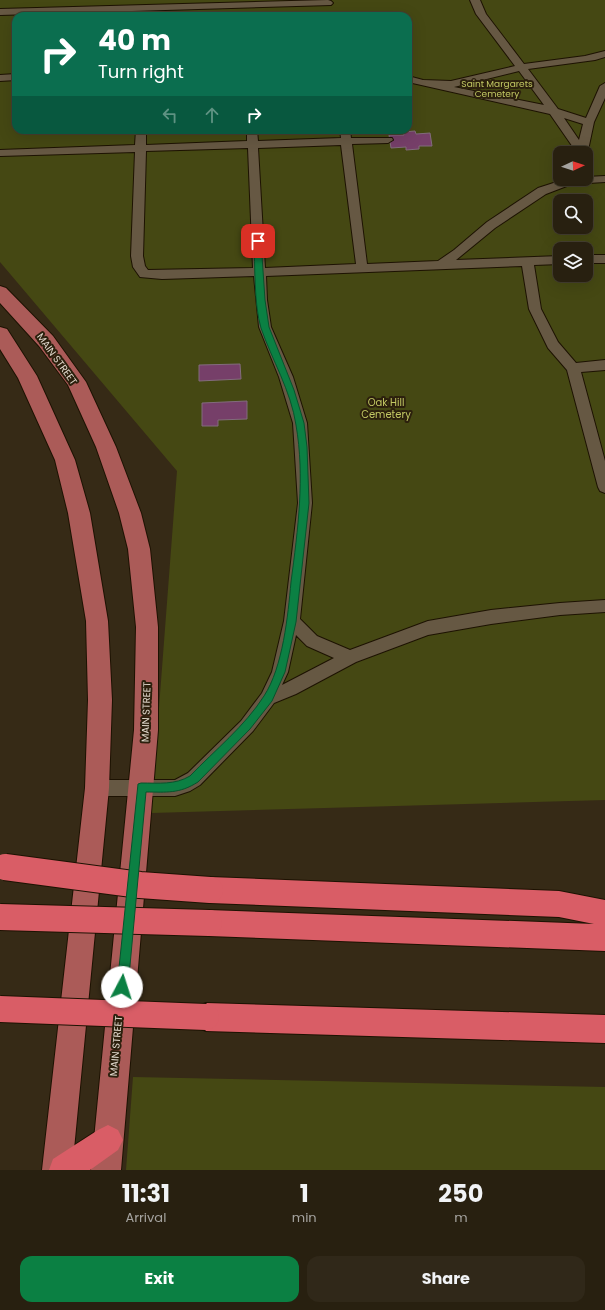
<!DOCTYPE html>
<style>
body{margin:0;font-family:Poppins,sans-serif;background:#302819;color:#f1f3f6;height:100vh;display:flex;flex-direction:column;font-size:15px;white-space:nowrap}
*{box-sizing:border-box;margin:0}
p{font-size:13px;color:#a5a39f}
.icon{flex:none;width:22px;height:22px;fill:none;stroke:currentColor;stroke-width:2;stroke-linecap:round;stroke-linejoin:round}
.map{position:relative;height:1170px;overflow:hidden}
.drawer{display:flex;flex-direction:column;background:#282010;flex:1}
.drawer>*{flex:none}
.top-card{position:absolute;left:12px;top:12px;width:400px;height:122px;border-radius:12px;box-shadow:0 4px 16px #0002,0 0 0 1px #443e30;background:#0b6e4f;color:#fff;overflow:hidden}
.needle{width:26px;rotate:87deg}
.buttons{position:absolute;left:553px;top:146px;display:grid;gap:8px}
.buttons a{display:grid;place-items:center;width:40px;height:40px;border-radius:8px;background:#282010;box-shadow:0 4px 16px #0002,0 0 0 1px #443e30;font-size:20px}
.pin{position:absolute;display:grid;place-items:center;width:34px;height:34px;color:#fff;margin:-17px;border-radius:8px;box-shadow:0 2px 6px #0006}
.me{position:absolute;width:44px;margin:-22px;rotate:5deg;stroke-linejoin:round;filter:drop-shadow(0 0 3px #0008)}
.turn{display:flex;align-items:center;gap:14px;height:84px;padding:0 20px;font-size:18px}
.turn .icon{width:52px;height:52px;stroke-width:2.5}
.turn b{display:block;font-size:28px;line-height:34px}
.lanes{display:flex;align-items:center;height:38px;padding:0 20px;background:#0003;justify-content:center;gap:20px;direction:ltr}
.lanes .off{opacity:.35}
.eta{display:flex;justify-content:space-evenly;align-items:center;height:68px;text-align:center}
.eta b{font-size:24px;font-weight:700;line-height:28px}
.button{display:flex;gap:8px;margin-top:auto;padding:8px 20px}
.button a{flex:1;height:46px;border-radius:12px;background:#0b8043;color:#fff;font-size:16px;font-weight:700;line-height:46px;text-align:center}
.button a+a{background:#302819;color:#f1f3f6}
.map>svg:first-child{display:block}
.green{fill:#454813;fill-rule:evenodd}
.building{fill:#763f69;stroke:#826c7c}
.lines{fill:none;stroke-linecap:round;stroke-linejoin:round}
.lane-casing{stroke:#1d1202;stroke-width:2}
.primary-casing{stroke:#1d1202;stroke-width:2}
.highway-casing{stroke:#1d1202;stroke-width:2}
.lane{fill:#665843;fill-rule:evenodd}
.primary{fill:#ab5b58;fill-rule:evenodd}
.highway{fill:#d95d66;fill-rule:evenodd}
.highway-bridge-casing{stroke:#1d1202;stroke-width:28;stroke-linecap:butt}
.highway-bridge{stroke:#d95d66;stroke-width:26}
.route{fill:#0b8043;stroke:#07532c}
.labels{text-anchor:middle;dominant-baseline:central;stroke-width:4;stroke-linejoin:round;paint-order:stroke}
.far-park-label{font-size:9px;fill:#c2c863;stroke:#2c200d}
.street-label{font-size:10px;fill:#e1d9cd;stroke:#2c200d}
.park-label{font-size:10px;fill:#c2c863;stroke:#2c200d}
</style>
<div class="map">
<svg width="605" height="1170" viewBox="0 0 605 1170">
<rect width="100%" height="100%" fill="#362a16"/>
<!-- green -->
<g class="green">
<path d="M0,0H605V800L151,813L177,471L0,262ZM16,16H408V130H16ZM560,153H586V179H560ZM560,201H586V227H560ZM560,249H586V275H560Z"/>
<path d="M133,1077L605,1087V1170H126Z"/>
</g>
<!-- building -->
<g class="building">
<path d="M415,131L416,134L430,133L432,146H419V149L406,150V147L391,148L389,135H404L403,132Z"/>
<path d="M240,364L241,379L199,381V365Z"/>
<path d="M247,401V419L218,420V426H202V403Z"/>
</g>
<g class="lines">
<!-- lane casing -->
<g class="lane-casing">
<g id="lane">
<path d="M328,0L331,1L333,3L331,5L0,15V9Z"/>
<path d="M470,0H480L486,14L524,64L585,56L605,51V57L595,60L528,69L558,109L586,118L600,86L605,83V98L594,122L587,155L586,153H577L550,114L408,82V76L423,80L451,81L515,66L476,14ZM519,71L544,105L454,87ZM564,118L583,124L579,140Z"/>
<path d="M16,74V80L0,81V75Z"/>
<path d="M136,130H146V145L247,141V130H257L258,141L341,138L340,130H350L351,138H392L393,140L388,143L352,144L367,264L438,261L454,250L487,222L538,188L566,179H586V177L605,176V182L572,184L546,194L495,228L456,260L560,256V264L534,265L541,309L558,342L576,363L605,360V370L581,372L605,461V493L600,491L598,487L567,370L548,348L529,309L522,266L266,276L267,300L271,327L293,377L307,423L312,503L300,619L317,636L350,650L428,621L491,610L560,603L605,600V612L560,615L491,624L428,635L356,662L296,694L274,703L253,731L200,785L190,791L175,796H97L91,794L89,788L91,782L97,780H175L188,773L241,721L262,693L272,672L284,621L298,503L293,423L279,377L259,327L254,276L162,279L140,277L133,267L131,256L135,152L0,156V150L135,145ZM341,145L356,264L265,268L258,148ZM248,148L253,268L148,270L145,266L143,256L146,151ZM296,635L307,646L334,658L282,685L288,672Z"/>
<rect x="586" y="255" width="19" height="8"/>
</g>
</g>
<!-- primary casing -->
<g class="primary-casing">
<g id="primary">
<path d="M0,286L6,288L53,336L86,382L116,447L141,513L150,549L158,627V730L121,1170H91L134,730L136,627L128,549L119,513L96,447L68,385L39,346L0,303Z"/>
<path d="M0,327L7,329L37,376L75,460L90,513L108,621L112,700L109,788L72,1170H42L85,788L88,700L86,621L68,513L55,460L18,378L0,349Z"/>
</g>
</g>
<!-- highway casing -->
<g class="highway-casing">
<g id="highway">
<path d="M210,877L559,891L605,900V951L209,936L200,932L196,923L200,914L209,910L594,924L559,917L210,903L201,899L197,890L201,881Z"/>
<path d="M206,1003L605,1015V1043L206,1031L196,1027L192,1017L196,1007Z"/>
<path d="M108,1125L118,1130L123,1140L118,1150L90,1170H49L53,1159L98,1130Z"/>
</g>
</g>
<!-- lane -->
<use href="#lane" class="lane"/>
<!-- primary -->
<use href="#primary" class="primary"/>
<!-- highway -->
<use href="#highway" class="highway"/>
<!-- highway-bridge casing -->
<g class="highway-bridge-casing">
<g id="highway-bridge">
<path d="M5,867L140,885L210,890"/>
<path d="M0,917L209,923"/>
<path d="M0,1009L206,1017"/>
</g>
</g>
<!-- highway-bridge -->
<use href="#highway-bridge" class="highway-bridge"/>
</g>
<!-- route -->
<path class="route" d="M258,238L261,241L265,300L269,327L294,390L304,423L307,447L309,503L296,622L285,672L272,701L250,729L198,782C179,794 167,792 146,792L128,987L126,991L122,992L118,991L117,987L138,784L141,783C159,783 175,785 190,776C215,750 245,726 264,696C283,667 288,615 291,582C298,529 305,477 296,425C291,391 272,360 261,328C254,305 255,265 254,241Z"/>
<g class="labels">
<!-- far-park labels -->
<g class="far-park-label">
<text x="497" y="84">Saint Margarets<tspan x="497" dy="10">Cemetery</tspan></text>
</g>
<!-- street labels -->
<g class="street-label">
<text transform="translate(57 359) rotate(54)">MAIN STREET</text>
<text transform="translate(146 712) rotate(-88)">MAIN STREET</text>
<text transform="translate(116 1046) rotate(-85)">MAIN STREET</text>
</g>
<!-- park labels -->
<g class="park-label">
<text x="386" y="402">Oak Hill<tspan x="386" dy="12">Cemetery</tspan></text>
</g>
</g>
</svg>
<div class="buttons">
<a><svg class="needle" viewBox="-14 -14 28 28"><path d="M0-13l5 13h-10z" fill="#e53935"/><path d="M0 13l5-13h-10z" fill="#a5a39f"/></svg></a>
<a><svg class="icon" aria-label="search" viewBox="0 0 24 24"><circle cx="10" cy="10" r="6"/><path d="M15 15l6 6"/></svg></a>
<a><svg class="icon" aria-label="layers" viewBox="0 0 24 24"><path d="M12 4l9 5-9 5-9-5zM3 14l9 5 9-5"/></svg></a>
</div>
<div class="pin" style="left:258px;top:241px;background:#d93025"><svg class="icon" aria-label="arrive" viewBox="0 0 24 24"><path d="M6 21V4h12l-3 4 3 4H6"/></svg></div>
<svg class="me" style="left:122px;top:987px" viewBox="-20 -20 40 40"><circle r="19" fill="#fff"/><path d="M0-13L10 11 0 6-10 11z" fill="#0b8043"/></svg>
<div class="top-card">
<div class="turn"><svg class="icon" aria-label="right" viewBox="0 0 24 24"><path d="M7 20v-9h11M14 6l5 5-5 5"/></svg><div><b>40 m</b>Turn right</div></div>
<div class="lanes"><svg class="icon off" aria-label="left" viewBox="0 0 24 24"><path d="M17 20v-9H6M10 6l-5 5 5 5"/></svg><svg class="icon off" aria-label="ahead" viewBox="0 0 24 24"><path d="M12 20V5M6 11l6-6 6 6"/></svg><svg class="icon" aria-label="right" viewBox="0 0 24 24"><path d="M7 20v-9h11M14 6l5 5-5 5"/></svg></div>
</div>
</div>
<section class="drawer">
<div class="eta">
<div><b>11:31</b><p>Arrival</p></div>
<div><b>1</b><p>min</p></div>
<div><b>250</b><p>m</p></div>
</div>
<div class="button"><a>Exit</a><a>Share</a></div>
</section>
